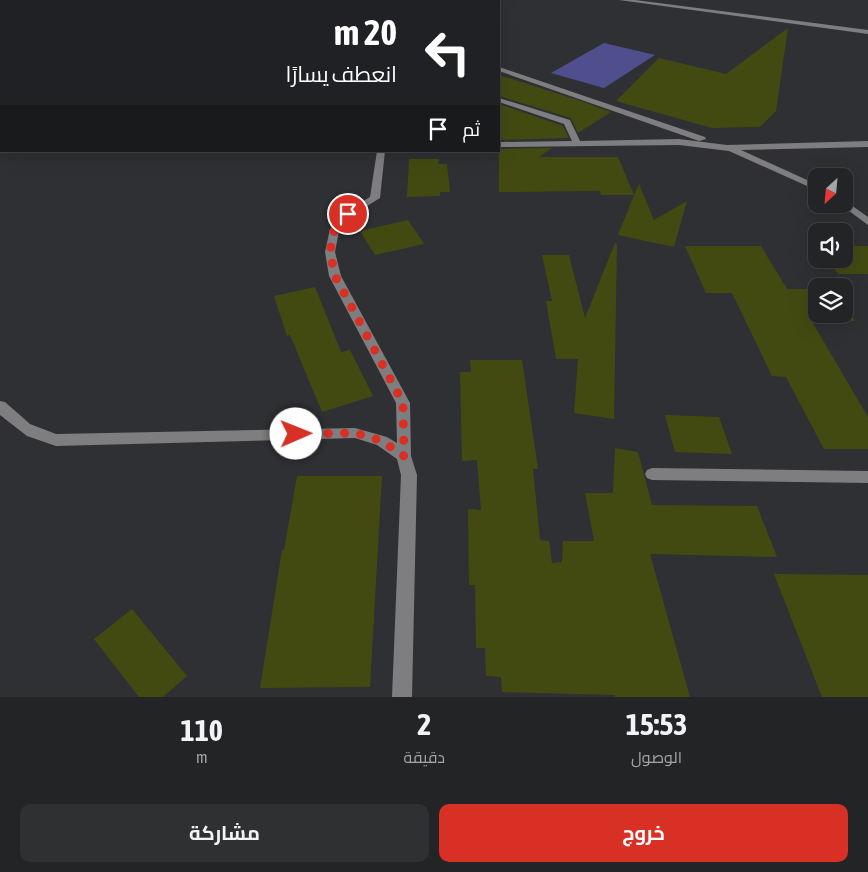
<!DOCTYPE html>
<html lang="ar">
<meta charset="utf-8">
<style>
body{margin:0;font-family:"Asap Condensed",Cairo,sans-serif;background:#2f3032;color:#f1f3f6;direction:rtl;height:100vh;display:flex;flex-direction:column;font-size:19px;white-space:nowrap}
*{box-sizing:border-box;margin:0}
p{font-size:16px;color:#a3a4a7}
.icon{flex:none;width:28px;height:28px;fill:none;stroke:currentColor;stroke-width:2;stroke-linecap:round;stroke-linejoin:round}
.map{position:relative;height:697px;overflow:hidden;direction:ltr}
.drawer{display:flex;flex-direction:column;background:#232426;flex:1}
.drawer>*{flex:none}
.hud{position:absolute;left:0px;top:0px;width:500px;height:152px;box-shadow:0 5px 20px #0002,0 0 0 1px #404143;direction:rtl;background:#202124;color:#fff;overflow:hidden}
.needle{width:32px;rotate:206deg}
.controls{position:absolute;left:808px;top:168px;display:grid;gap:10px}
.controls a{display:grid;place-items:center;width:45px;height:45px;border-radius:10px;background:#232426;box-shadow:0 5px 20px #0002,0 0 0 1px #404143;font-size:25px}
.pin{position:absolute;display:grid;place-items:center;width:42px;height:42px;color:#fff;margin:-21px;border:2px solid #fff;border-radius:50%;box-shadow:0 1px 5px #0007}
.me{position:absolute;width:55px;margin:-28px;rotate:89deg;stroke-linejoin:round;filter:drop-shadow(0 0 4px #0008)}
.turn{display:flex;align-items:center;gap:18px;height:105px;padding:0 20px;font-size:22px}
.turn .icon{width:65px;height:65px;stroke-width:2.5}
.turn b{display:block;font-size:35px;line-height:42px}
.then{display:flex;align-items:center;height:48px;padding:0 20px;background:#0003;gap:10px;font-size:19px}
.eta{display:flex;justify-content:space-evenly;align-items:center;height:85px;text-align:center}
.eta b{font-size:30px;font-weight:700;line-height:35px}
.action{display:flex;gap:10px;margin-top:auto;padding:10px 20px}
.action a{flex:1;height:58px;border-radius:10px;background:#d93025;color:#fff;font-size:20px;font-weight:700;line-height:58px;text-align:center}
.action a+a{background:#2f3032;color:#f1f3f6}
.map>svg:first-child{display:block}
.green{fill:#504f8d}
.building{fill:#434a11}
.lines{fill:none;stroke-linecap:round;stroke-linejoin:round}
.minor{fill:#7e7e80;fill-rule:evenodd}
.route{stroke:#d93025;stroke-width:9;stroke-dasharray:0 16.2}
</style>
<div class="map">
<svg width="868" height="697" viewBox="0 0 868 697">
<rect width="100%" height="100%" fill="#2f3033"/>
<!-- green -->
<path class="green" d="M604,43L655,55L604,88L551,73Z"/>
<!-- building -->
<g class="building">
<path d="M788,28L776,111L760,127L712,128L616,101L659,58L726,74Z"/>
<path d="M499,75L578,100L611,112L578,133L571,118L499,96Z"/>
<path d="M499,104L563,126L569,138L499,140Z"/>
<path d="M552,148L539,157H618L634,195L639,184L654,220L687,201L674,247L618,235L634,195H601L600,191L499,192V149Z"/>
<path d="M409,159H439L438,164H447L450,192H440V196L407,197Z"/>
<path d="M408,220L424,244L375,255L360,231Z"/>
<path d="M615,243L617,244L614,419L574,413L578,359H556L546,301H552L542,255H569L585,318Z"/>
<path d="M685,246H761L787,289H816V314H844V304L855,321L811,320L868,417V449H824L786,377L772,376L732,293H706Z"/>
<path d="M844,246H868V274H838L827,259H844Z"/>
<path d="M315,287L341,352L350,350L373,396L322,412L290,335L287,336L274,296Z"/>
<path d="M470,360H522L538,469H533L540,540L549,541L552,563L562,562L563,541H594L585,493H613L615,448L638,452L652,505L757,506L777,557L650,554L690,697H615V695L502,692L501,677L486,676L485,648H476L475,585H469L468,509L481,510L477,460L462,461L460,372H471Z"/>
<path d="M665,415L719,417L732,454L675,452Z"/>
<path d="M297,476H382L370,687L260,688L282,550H284Z"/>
<path d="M774,574L868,575V697H822Z"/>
<path d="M132,609L187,676L163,697H139L94,639Z"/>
</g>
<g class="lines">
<!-- minor -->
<g class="minor">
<path d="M619,0H635L868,30V34Z"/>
<path d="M499,67L705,137L706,139L699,141L499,71Z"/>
<path d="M499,98L570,120L580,141L679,139L727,145L868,141V147L741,150L816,184V190L729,151L679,145L499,147V142L572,141L564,124L499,102Z"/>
<path d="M377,151H385L380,198L351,216L339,231L335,252L341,276L410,403L411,456L417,475L412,697H392L401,475L397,459L377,445L355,438L56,446L27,436L0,415V401L5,402L30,424L56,434L355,428L387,437L397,443L396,403L329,276L325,252L330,229L345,212L370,197Z"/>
<path d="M844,200L868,217V225L841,205L840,204H844Z"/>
<path d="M652,468L868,471V483L652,480L647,478L645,474L647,470Z"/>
</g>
</g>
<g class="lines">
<!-- route -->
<path class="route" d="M296,434L356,433L382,441L404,456L403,403L335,276L330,252L334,231L348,214"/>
</g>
</svg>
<div class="controls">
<a><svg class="needle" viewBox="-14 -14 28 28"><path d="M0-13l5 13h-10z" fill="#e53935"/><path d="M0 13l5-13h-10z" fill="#a3a4a7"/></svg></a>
<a><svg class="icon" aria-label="sound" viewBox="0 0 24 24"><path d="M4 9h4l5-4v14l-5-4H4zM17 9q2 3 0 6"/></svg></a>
<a><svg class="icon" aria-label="layers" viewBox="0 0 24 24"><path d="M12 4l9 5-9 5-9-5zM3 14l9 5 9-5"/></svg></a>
</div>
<div class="pin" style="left:348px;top:214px;background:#d93025"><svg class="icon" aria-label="arrive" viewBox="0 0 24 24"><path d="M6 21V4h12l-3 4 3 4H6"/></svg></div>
<svg class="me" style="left:296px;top:434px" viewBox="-20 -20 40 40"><circle r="19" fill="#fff"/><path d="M0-13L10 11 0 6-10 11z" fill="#d93025"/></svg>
<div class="hud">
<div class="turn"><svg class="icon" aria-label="left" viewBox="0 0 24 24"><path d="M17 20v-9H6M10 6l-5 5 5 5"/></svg><div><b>20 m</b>انعطف يسارًا</div></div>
<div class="then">ثم<svg class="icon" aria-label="arrive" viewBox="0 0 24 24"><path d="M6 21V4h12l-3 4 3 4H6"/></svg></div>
</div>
</div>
<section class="drawer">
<div class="eta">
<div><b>15:53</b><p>الوصول</p></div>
<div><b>2</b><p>دقيقة</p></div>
<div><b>110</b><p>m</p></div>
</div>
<div class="action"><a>خروج</a><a>مشاركة</a></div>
</section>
